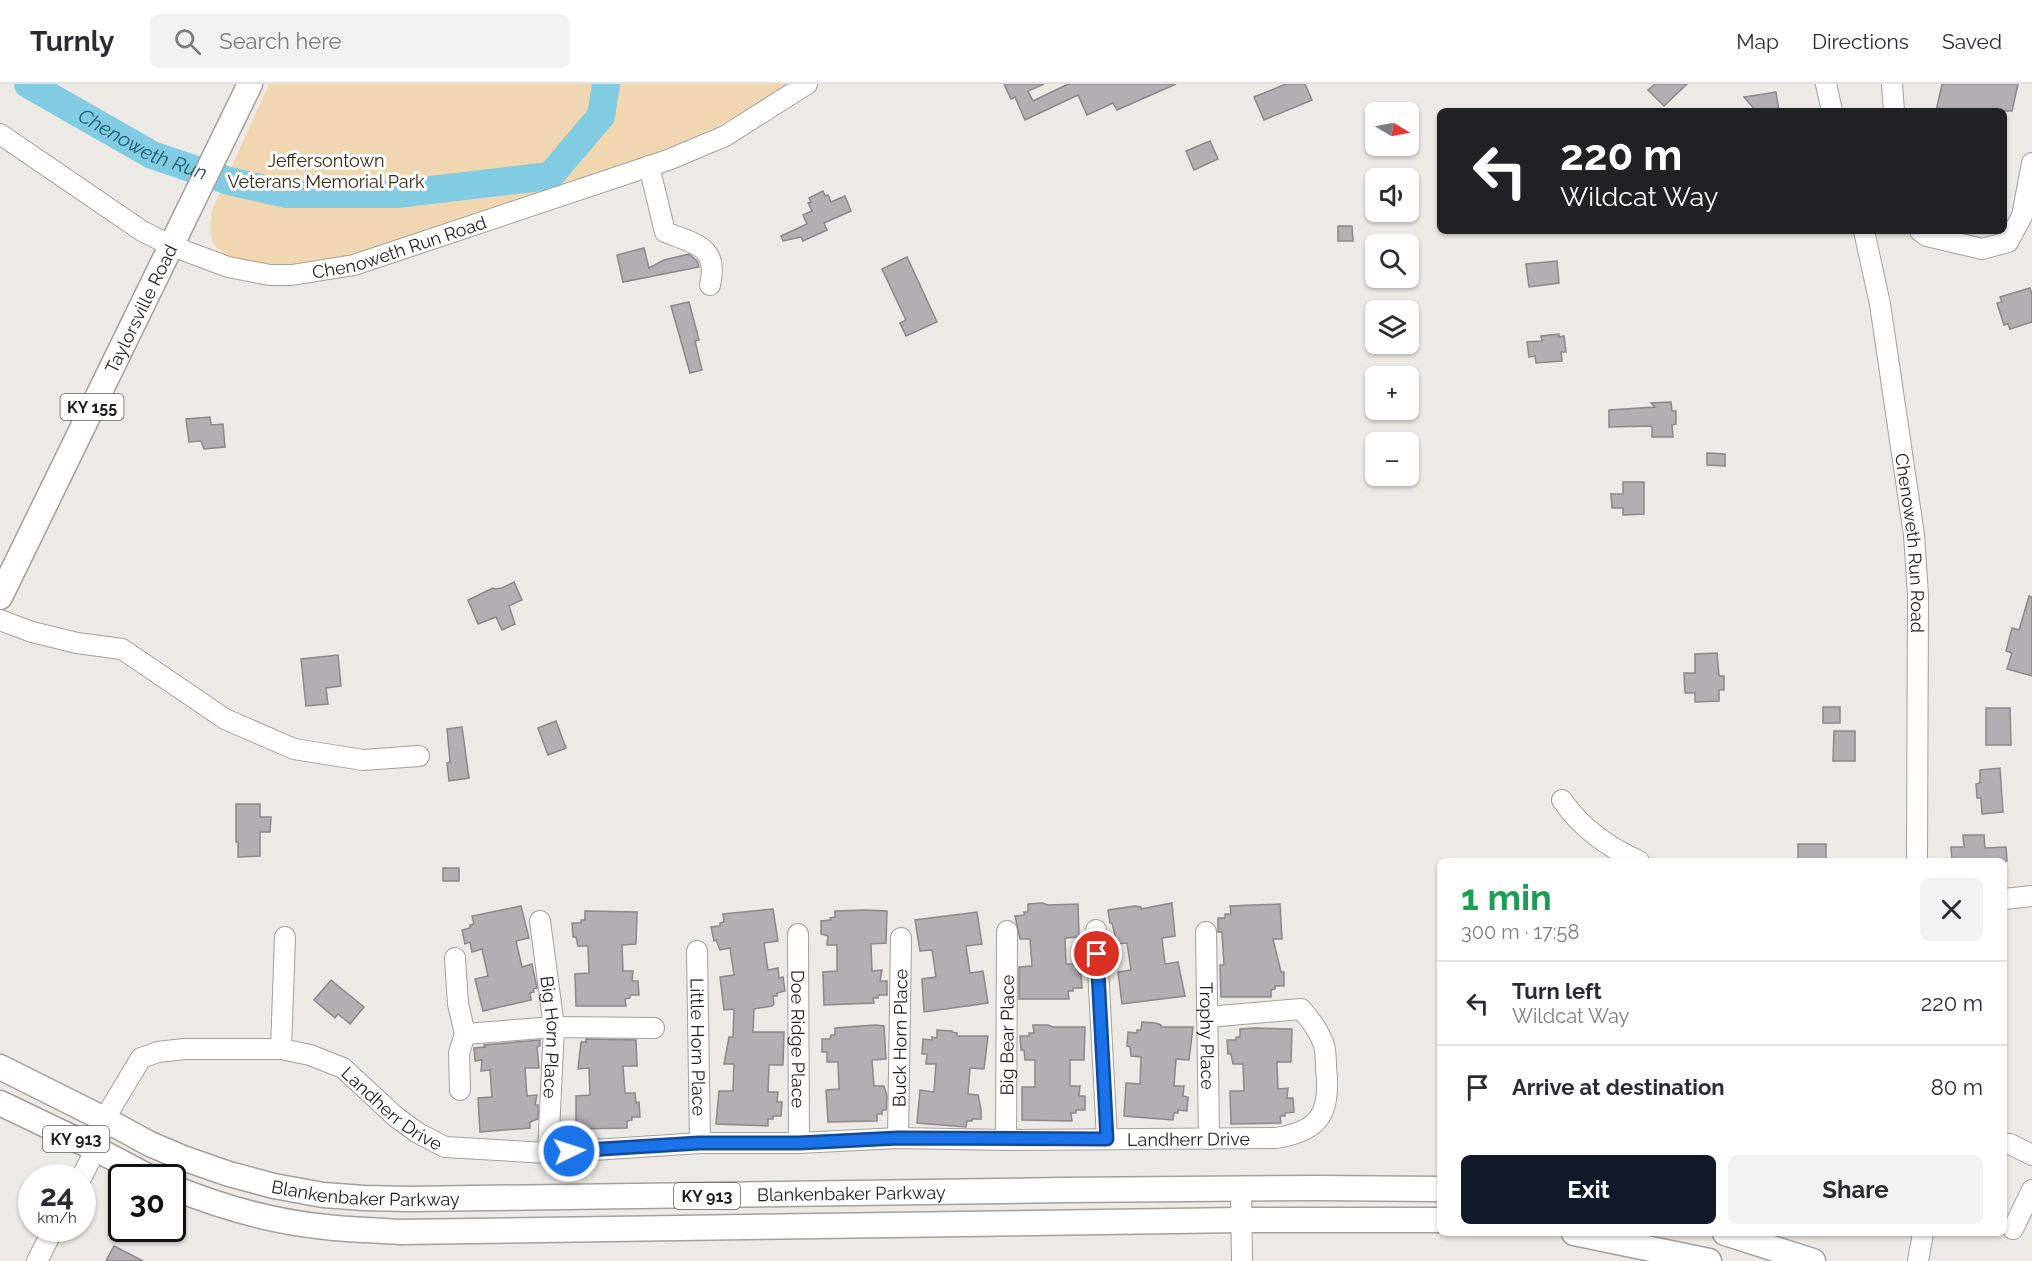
<!DOCTYPE html>
<meta charset="utf-8">
<style>
body{margin:0;font-family:Raleway,sans-serif;background:#f2f2f3;color:#2b2b33;height:100vh;display:flex;flex-direction:column;font-size:22px;white-space:nowrap}
*{box-sizing:border-box;margin:0}
p{font-size:20px;color:#7c7c81}
.icon{flex:none;width:33px;height:33px;fill:none;stroke:currentColor;stroke-width:2;stroke-linecap:round;stroke-linejoin:round}
.map{position:relative;flex:1;overflow:hidden}
.drawer{position:absolute;left:1437px;top:774px;width:570px;height:378px;display:flex;flex-direction:column;background:#fff;border-radius:9px;box-shadow:0 2px 4px #0004}
.drawer>*{flex:none}
.top-card{position:absolute;left:1437px;top:24px;width:570px;height:126px;border-radius:9px;box-shadow:0 2px 4px #0004;background:#202124;color:#fff;overflow:hidden}
.needle{width:39px;rotate:100deg}
.controls{position:absolute;left:1365px;top:18px;display:grid;gap:12px}
.controls a{display:grid;place-items:center;width:54px;height:54px;border-radius:9px;background:#fff;box-shadow:0 2px 4px #0004;font-size:30px}
.speed{position:absolute;left:18px;top:1080px;display:flex;gap:12px;font-size:30px;font-weight:700;text-align:center}
.speed>*{display:grid;place-content:center;width:78px;height:78px;border-radius:50%;background:#fff;box-shadow:0 2px 4px #0004;line-height:1}
.speed small{font-size:15px;font-weight:400}
.speed .limit{border:3px solid #111;border-radius:9px;background:#fff;color:#111}
.pin{position:absolute;display:grid;place-items:center;width:51px;height:51px;color:#fff;margin:-26px;border:3px solid #fff;border-radius:50%;box-shadow:0 2px 6px #0007}
.me{position:absolute;width:66px;margin:-33px;rotate:86deg;stroke-linejoin:round;filter:drop-shadow(0 0 4px #0008)}
.turn{display:flex;align-items:center;gap:21px;height:126px;padding:0 24px;font-size:27px}
.turn .icon{width:78px;height:78px;stroke-width:2.5}
.turn b{display:block;font-size:42px;line-height:51px}
.round{display:grid;place-items:center;flex:none;width:63px;height:63px;border-radius:9px;background:#f2f2f3}
.headline{display:flex;align-items:center;justify-content:space-between;height:102px;padding:0 24px}
h1{font-size:36px;font-weight:700;line-height:45px;color:#1e9e55}
.action{display:flex;gap:12px;margin-top:auto;padding:12px 24px}
.action a{flex:1;height:69px;border-radius:9px;background:#111827;color:#fff;font-size:24px;font-weight:700;line-height:69px;text-align:center}
.action a+a{background:#f2f2f3;color:#2b2b33}
ul{padding:0;list-style:none}
li{display:flex;align-items:center;gap:18px;height:84px;padding:0 24px;border-top:2px solid #e1e1e2}
li div{flex:1}
li b{display:block;font-size:22px}
li em{font-style:normal}
header{display:flex;align-items:center;gap:36px;box-sizing:border-box;height:84px;padding:0 30px;background:#fff;border-bottom:2px solid #e1e1e2}
header strong{font-size:28px}
nav{display:flex;gap:33px;margin-inline-start:auto;font-size:21px}
.search{width:420px;height:54px;background:#f2f2f3;display:flex;align-items:center;gap:15px;box-sizing:border-box;padding:0 21px;border-radius:9px;color:#7c7c81;font-size:22px}
.map>svg:first-child{display:block}
.green{fill:#f0d7b1}
.lines{fill:none;stroke-linecap:round;stroke-linejoin:round}
.river{stroke:#81cce3;stroke-width:28}
.building{fill:#b2aeb1;stroke:#8c878b;stroke-width:1.5}
.minor-casing{stroke:#a3a09b;stroke-width:22}
.major-casing{stroke:#a3a09b;stroke-width:27}
.minor{stroke:#fff;stroke-width:20}
.major{stroke:#fff;stroke-width:24}
.route-casing{stroke:#114b97;stroke-width:15}
.route{stroke:#1a73e8;stroke-width:10}
.labels{text-anchor:middle;dominant-baseline:central;stroke-width:6;stroke-linejoin:round;paint-order:stroke}
.shield{fill:#fff;stroke:#62615f;stroke-width:1.5}
.shield-label{font-size:16px;font-weight:bold;fill:#1e1d1b}
.park-label{font-size:18px;fill:#382910;stroke:#fff}
.street-label{font-size:18px;fill:#1e1d1b;stroke:#fff}
.water-label{font-size:20px;font-style:italic;fill:#1f5c6c;stroke:#fff}
</style>
<header>
<strong>Turnly</strong>
<div class="search"><svg class="icon" aria-label="search" viewBox="0 0 24 24"><circle cx="10" cy="10" r="6"/><path d="M15 15l6 6"/></svg>Search here</div>
<nav><a>Map</a><a>Directions</a><a>Saved</a></nav>
</header>
<div class="map">
<svg width="2032" height="1177" viewBox="0 0 2032 1177">
<rect width="100%" height="100%" fill="#ede9e4"/>
<!-- green -->
<path class="green" d="M269,0H789C696,65 582,94 475,130C427,145 371,168 323,177C297,181 247,184 224,170C207,160 210,142 212,126Z"/>
<g class="lines">
<!-- river -->
<path class="river" id="s1" d="M28,0L152,71L229,97L287,110H397L550,92L601,32L606,0"/>
</g>
<!-- building -->
<g class="building">
<path d="M1004,0H1044L1028,7L1033,17L1068,0H1176L1117,26L1113,19L1087,31L1078,11L1025,36L1015,13L1011,15Z"/>
<path d="M1286,0H1305L1312,16L1264,36L1254,13Z"/>
<path d="M1655,0H1687L1664,22L1648,6Z"/>
<path d="M1942,0H2018L2012,27H1936Z"/>
<path d="M1776,8L1779,27H1756L1744,13Z"/>
<path d="M1210,57L1218,75L1194,86L1186,67Z"/>
<path d="M823,107L825,112L828,111L831,118L845,112L851,127L824,139L827,146L803,157L801,153L783,157L781,152L807,140L803,131L812,127L808,119L811,118L809,114Z"/>
<path d="M1338,142H1352L1353,157H1338Z"/>
<path d="M644,164L649,184L664,176L689,170L697,177L699,183L623,198L617,171Z"/>
<path d="M907,173L937,238L906,252L900,239L906,236L882,185Z"/>
<path d="M1557,177L1559,199L1529,203L1526,180Z"/>
<path d="M2030,204L2032,211V238L2010,245L2008,240L2004,241L1997,219L2002,218L2000,213Z"/>
<path d="M689,218L699,256L695,257L702,286L690,289L671,222Z"/>
<path d="M1559,250V253L1564,252L1566,268H1561L1562,277L1536,279L1535,272L1529,273L1527,258L1542,257L1541,252Z"/>
<path d="M1671,318L1672,327H1676V340L1672,341L1673,353H1652V342L1609,343V326L1655,323L1651,319Z"/>
<path d="M210,333L211,341L223,340L225,363L204,365L201,357L189,358L186,335Z"/>
<path d="M1707,369L1725,370V382L1707,381Z"/>
<path d="M1623,398H1644V430L1623,431V424H1612L1611,410H1623Z"/>
<path d="M514,498L522,516L509,522L515,540L502,546L496,533L478,540L468,516L493,504L494,505L502,504Z"/>
<path d="M2029,512L2032,513V592L2007,585L2012,569L2006,567L2012,544L2019,546Z"/>
<path d="M1717,569L1719,592H1724V606H1719V617L1695,618V609H1685L1684,589H1695V570Z"/>
<path d="M338,571L341,602L326,604L328,620L306,622L301,575Z"/>
<rect x="1823" y="623" width="17" height="16"/>
<path d="M1986,624H2010L2011,661H1986Z"/>
<path d="M556,637L566,664L548,671L538,644Z"/>
<path d="M462,643L469,694L449,697L447,679L450,678L447,645Z"/>
<path d="M1834,647H1855V677H1833Z"/>
<path d="M2000,684L2003,728L1982,730L1981,714H1977L1976,700L1980,699V686Z"/>
<path d="M236,720H260V733H271L270,748H260V772L238,773V758H236Z"/>
<path d="M1963,751H1984L1985,764L2006,763L2007,777H1952L1951,763H1964Z"/>
<path d="M1798,760H1826V776L1798,777Z"/>
<rect x="443" y="784" width="16" height="13"/>
<path d="M1042,819L1048,821L1078,820L1079,853L1065,854L1066,880H1076L1079,890H1081L1082,904H1073V907H1068L1069,915H1019V883L1032,882L1030,855H1020L1015,832L1024,831V828H1028V820Z"/>
<path d="M1172,819L1175,852L1162,854L1165,880L1178,878L1185,912L1122,920L1118,888L1131,886L1127,859L1117,860L1112,839H1110L1108,826L1135,822L1141,823V825Z"/>
<path d="M1280,820L1282,855H1273L1281,888H1284V902H1275V905L1271,906V913H1221L1220,881H1224L1222,848H1218V834H1225V830H1231L1230,822Z"/>
<path d="M521,822L529,854L516,857L522,883L532,880L537,904L533,905L534,908L530,909L531,916L483,927L475,895L488,892L482,865L472,868L470,858L465,860L462,846L470,844V841L474,840L472,832Z"/>
<path d="M773,825L778,857L764,859L768,886L778,884L779,894L783,893L785,907L777,909V912H773L774,920L772,922L754,925L753,948H784L783,981H769L768,1008H778L777,1018H782L781,1032H773V1035H768V1042L716,1040L719,1007H733L734,980H724L729,953H733L734,925L724,926L720,893L734,891L730,864L720,866L716,856L714,857L711,843L720,842V839L724,838L723,830Z"/>
<path d="M865,826L887,827L886,859L871,860L872,887L882,886L880,897H887V911H878V914H873L874,919L824,921L823,888L837,887V861H827L828,852L821,850V837L831,836L830,834L835,833V827Z"/>
<path d="M585,827L637,828L636,860L622,861L623,887H633L632,897H638L639,911H630V914L625,915L626,922H576L575,890L589,889L588,862H578L576,853H573L572,839H581V836H585Z"/>
<path d="M977,828L982,860L966,862L970,889L983,887L988,919L924,928L922,895L936,893L932,866L920,867L915,836Z"/>
<path d="M331,896L364,923L350,940L338,930L335,934L314,916Z"/>
<path d="M1142,938L1156,939L1161,941V943H1193L1189,976L1176,975L1174,1002H1184L1183,1012L1188,1013L1187,1027L1178,1026V1029H1174L1173,1036L1124,1032L1126,999L1140,1000L1141,973L1131,972L1130,963L1127,962L1128,948L1137,949V946H1141Z"/>
<path d="M875,941L884,942L886,975L872,976L874,1002H884L887,1012L886,1026H882V1030H877V1037L828,1038L826,1006L839,1005L838,978H827V968H822V955H830L831,951H835V944Z"/>
<path d="M1033,941H1048L1053,943H1085L1084,976H1070V1002H1080L1079,1012H1085V1026H1076V1029H1071L1072,1037L1022,1036V1003H1035V976H1025L1024,966H1021L1020,952H1029V949H1034Z"/>
<path d="M1255,944L1292,945L1291,978H1277L1278,1005L1288,1004L1287,1014H1293L1294,1028L1285,1029V1032H1280L1281,1039L1231,1040L1230,1007H1244L1243,980H1233L1231,970H1228L1227,956H1236V953H1240V945Z"/>
<path d="M937,946L952,947V948L957,949V952H988L984,985L970,984L968,1010L978,1011L981,1025V1035H972V1037H967L966,1043L917,1039L920,1006L934,1008L936,980H926L927,970H922L923,955L932,956V953L937,954Z"/>
<path d="M586,955L636,956L637,982H623L625,1009H635L636,1019L639,1018L640,1033H632V1036L627,1037V1044L576,1045V1012L590,1011L589,984L578,985L581,958H586Z"/>
<path d="M540,956V962L537,963L539,984H525L527,1012L537,1011L535,1021H538V1035L530,1038V1044L480,1048L478,1014L492,1013L490,986L481,987L482,976L475,977L474,964L485,963L484,961Z"/>
<path d="M114,1162L143,1177H106Z"/>
</g>
<g class="lines">
<!-- minor casing -->
<g class="minor-casing">
<g id="minor">
<path d="M1826,0L1832,27"/>
<path d="M1892,0L1894,27"/>
<path id="s2" d="M0,50L142,147L172,162L228,183L270,191H292L354,181L668,76L725,52L807,0"/>
<path d="M649,82L665,148C695,160 719,162 710,201"/>
<path id="s3" d="M1864,147L1880,220L1914,451L1918,511L1917,777"/>
<path d="M1920,147L1927,152L1982,165L2008,158L2022,132L2032,79"/>
<path d="M0,536L32,548L77,559L122,565L225,635L294,665L363,676L419,672"/>
<path d="M1562,716C1580,743 1609,764 1639,777"/>
<path d="M2004,815L2032,812"/>
<path id="s4" d="M540,837L554,943L548,1069"/>
<path d="M1096,846L1107,1055"/>
<path id="s5" d="M1206,848L1209,1055"/>
<path id="s6" d="M798,850L799,1059"/>
<path id="s7" d="M697,867L700,1059"/>
<path d="M455,874L458,920L465,950L459,969L460,1006"/>
<path d="M465,950L554,943L654,944"/>
<path d="M281,965L285,853"/>
<path id="s8" d="M898,1054L901,854"/>
<path id="s9" d="M1006,1056L1007,847"/>
<path d="M2004,1059L2010,1060L2032,1071"/>
<path id="s10" d="M81,1094L96,1065L108,1029L141,974L158,968L184,965H281L310,971L343,984L396,1033L418,1049L445,1063L548,1069L700,1059H799L898,1054L1006,1056L1276,1054C1322,1047 1331,1027 1326,983C1326,975 1326,963 1322,956C1317,944 1309,934 1301,925L1207,933"/>
<path d="M1241,1104L1242,1177"/>
<path d="M2013,1145L2032,1106"/>
<path d="M37,1177L54,1144"/>
<path d="M1918,1177L1923,1149"/>
</g>
</g>
<!-- major casing -->
<g class="major-casing">
<g id="major">
<path id="s11" d="M0,513L250,0"/>
<path id="s12" d="M0,983L106,1036L150,1060L183,1074L229,1090L274,1102L323,1111L364,1114L410,1115L1065,1106L1317,1104L1440,1105"/>
<path d="M0,1019L96,1065L151,1094"/>
<path d="M172,1103C221,1123 274,1138 326,1143C350,1146 376,1146 400,1148L1242,1136H1440"/>
<path d="M1574,1149L1709,1177"/>
<path d="M1725,1149L1813,1177"/>
</g>
</g>
<!-- minor -->
<use href="#minor" class="minor"/>
<!-- major -->
<use href="#major" class="major"/>
</g>
<g class="lines">
<!-- route casing -->
<g class="route-casing">
<path id="route" d="M569,1067L699,1059H799L898,1054L1107,1055L1097,870"/>
</g>
<!-- route -->
<use href="#route" class="route"/>
</g>
<g class="labels">
<!-- shield labels -->
<g class="shield">
<rect x="60.5" y="310" width="63" height="26" rx="4.5"/>
<rect x="43" y="1042" width="66" height="26" rx="4.5"/>
<rect x="674" y="1099" width="66" height="26" rx="4.5"/>
</g>
<g class="shield-label">
<text x="92" y="323">KY 155</text>
<text x="76" y="1055">KY 913</text>
<text x="707" y="1112">KY 913</text>
</g>
<!-- park labels -->
<g class="park-label">
<text x="326" y="76">Jeffersontown<tspan x="326" dy="21">Veterans Memorial Park</tspan></text>
</g>
<!-- street labels -->
<g class="street-label">
<text stroke="none"><textPath href="#s2" startOffset="441">Chenoweth Run Road</textPath></text>
<text stroke="none"><textPath href="#s11" startOffset="321">Taylorsville Road</textPath></text>
<text stroke="none"><textPath href="#s3" startOffset="316">Chenoweth Run Road</textPath></text>
<text stroke="none"><textPath href="#s5" startOffset="104">Trophy Place</textPath></text>
<text stroke="none"><textPath href="#s9" startOffset="105">Big Bear Place</textPath></text>
<text stroke="none"><textPath href="#s4" startOffset="117">Big Horn Place</textPath></text>
<text stroke="none"><textPath href="#s8" startOffset="100">Buck Horn Place</textPath></text>
<text stroke="none"><textPath href="#s6" startOffset="105">Doe Ridge Place</textPath></text>
<text stroke="none"><textPath href="#s7" startOffset="96">Little Horn Place</textPath></text>
<text stroke="none"><textPath href="#s10" startOffset="405">Landherr Drive</textPath></text>
<text stroke="none"><textPath href="#s10" startOffset="1215">Landherr Drive</textPath></text>
<text stroke="none"><textPath href="#s12" startOffset="392">Blankenbaker Parkway</textPath></text>
<text stroke="none"><textPath href="#s12" startOffset="878">Blankenbaker Parkway</textPath></text>
</g>
<!-- water labels -->
<g class="water-label">
<text stroke="none"><textPath href="#s1" startOffset="130">Chenoweth Run</textPath></text>
</g>
</g>
</svg>
<div class="controls">
<a><svg class="needle" viewBox="-14 -14 28 28"><path d="M0-13l5 13h-10z" fill="#e53935"/><path d="M0 13l5-13h-10z" fill="#7c7c81"/></svg></a>
<a><svg class="icon" aria-label="sound" viewBox="0 0 24 24"><path d="M4 9h4l5-4v14l-5-4H4zM17 9q2 3 0 6"/></svg></a>
<a><svg class="icon" aria-label="search" viewBox="0 0 24 24"><circle cx="10" cy="10" r="6"/><path d="M15 15l6 6"/></svg></a>
<a><svg class="icon" aria-label="layers" viewBox="0 0 24 24"><path d="M12 4l9 5-9 5-9-5zM3 14l9 5 9-5"/></svg></a>
<a>+</a>
<a>−</a>
</div>
<div class="speed"><div>24<small>km/h</small></div><div class="limit">30</div></div>
<div class="pin" style="left:1097px;top:870px;background:#d93025"><svg class="icon" aria-label="arrive" viewBox="0 0 24 24"><path d="M6 21V4h12l-3 4 3 4H6"/></svg></div>
<svg class="me" style="left:569px;top:1067px" viewBox="-20 -20 40 40"><circle r="17" fill="#1a73e8" stroke="#fff" stroke-width="3"/><path d="M0-11L8 9 0 5-8 9z" fill="#fff"/></svg>
<div class="top-card">
<div class="turn"><svg class="icon" aria-label="left" viewBox="0 0 24 24"><path d="M17 20v-9H6M10 6l-5 5 5 5"/></svg><div><b>220 m</b>Wildcat Way</div></div>
</div>
<section class="drawer">
<div class="headline"><div><h1>1 min</h1><p>300 m · 17:58</p></div><a class="round"><svg class="icon" aria-label="close" viewBox="0 0 24 24"><path d="M6 6l12 12M18 6L6 18"/></svg></a></div>
<ul>
<li><svg class="icon" aria-label="left" viewBox="0 0 24 24"><path d="M17 20v-9H6M10 6l-5 5 5 5"/></svg><div><b>Turn left</b><p>Wildcat Way</p></div><em>220 m</em></li>
<li><svg class="icon" aria-label="arrive" viewBox="0 0 24 24"><path d="M6 21V4h12l-3 4 3 4H6"/></svg><div><b>Arrive at destination</b></div><em>80 m</em></li>
</ul>
<div class="action"><a>Exit</a><a>Share</a></div>
</section>
</div>
